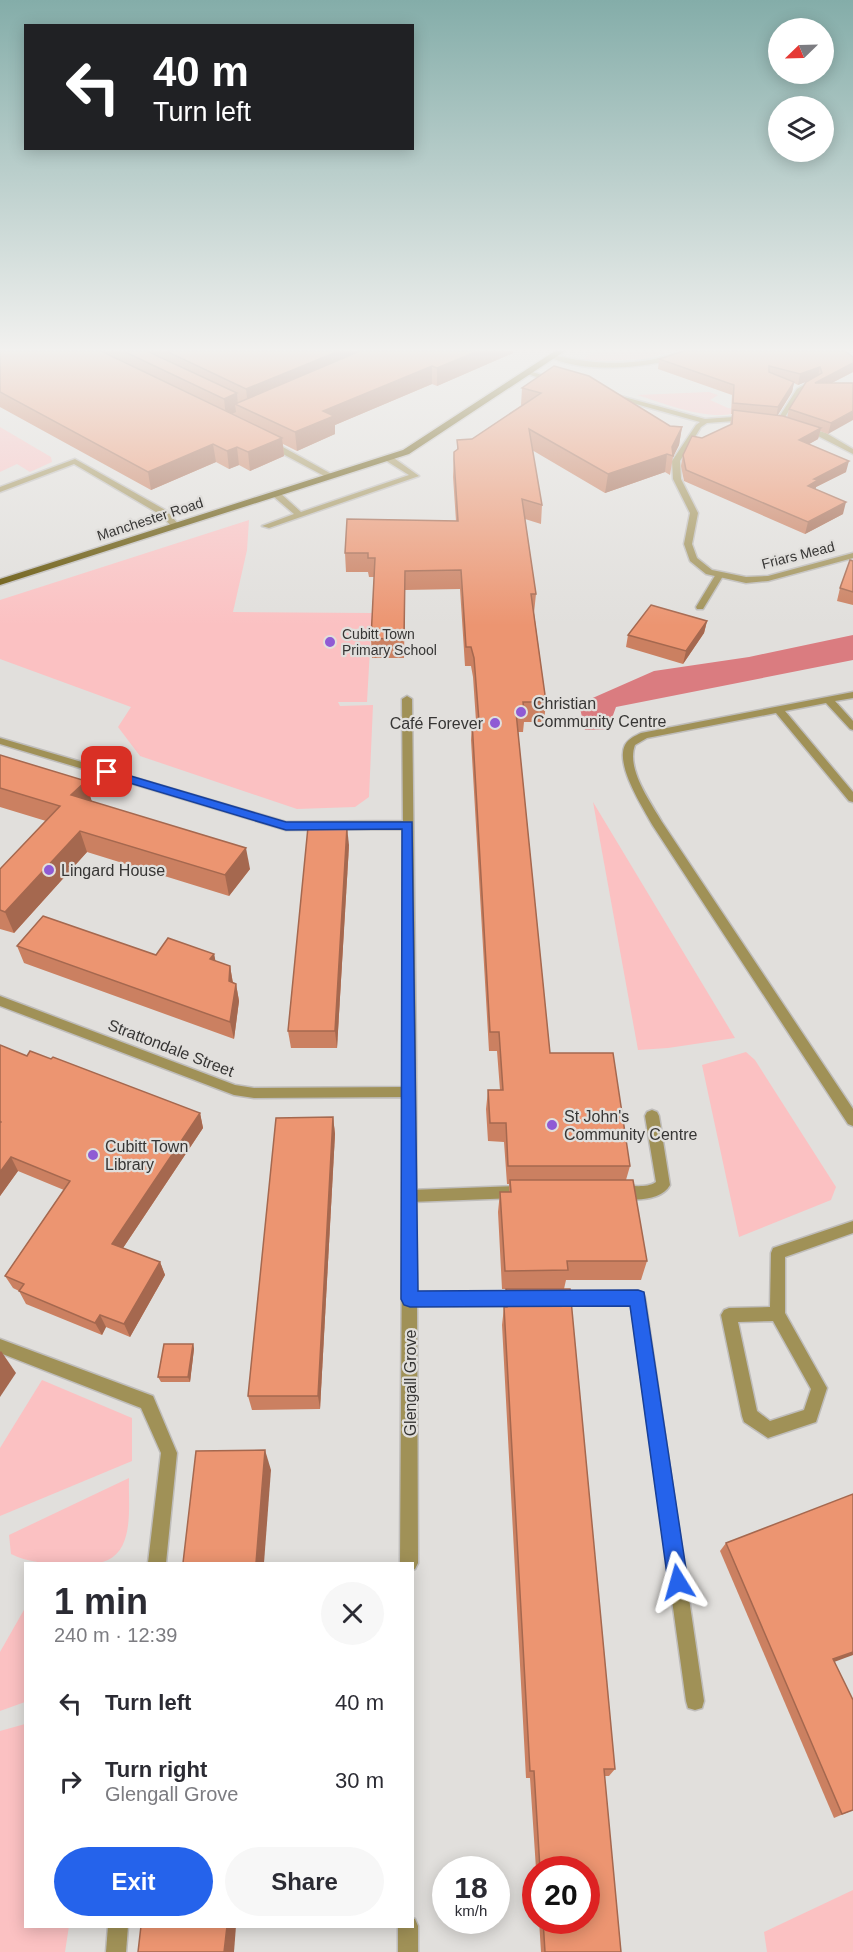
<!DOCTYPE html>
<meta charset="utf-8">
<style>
body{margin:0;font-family:Helvetica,sans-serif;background:#f7f7f7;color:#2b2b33;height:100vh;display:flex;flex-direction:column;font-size:22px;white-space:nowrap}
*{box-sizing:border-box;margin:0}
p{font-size:20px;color:#7c7c81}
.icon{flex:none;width:33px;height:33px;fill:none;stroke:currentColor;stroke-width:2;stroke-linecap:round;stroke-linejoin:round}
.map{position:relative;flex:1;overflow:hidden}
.sheet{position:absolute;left:24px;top:1562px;width:390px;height:366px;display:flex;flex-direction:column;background:#fff;border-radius:0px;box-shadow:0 3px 15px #0003}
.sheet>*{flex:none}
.banner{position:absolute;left:24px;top:24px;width:390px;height:126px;border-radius:0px;box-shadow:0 3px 15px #0003;background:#202124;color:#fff;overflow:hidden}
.needle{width:39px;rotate:247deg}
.fabs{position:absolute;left:768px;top:18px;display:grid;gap:12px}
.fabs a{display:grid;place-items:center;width:66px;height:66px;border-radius:50%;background:#fff;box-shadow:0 3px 15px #0003;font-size:30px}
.speed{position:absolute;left:432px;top:1856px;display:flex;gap:12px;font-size:30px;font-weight:700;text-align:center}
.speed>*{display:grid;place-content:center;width:78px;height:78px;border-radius:50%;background:#fff;box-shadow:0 3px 15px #0003;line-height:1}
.speed small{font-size:15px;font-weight:400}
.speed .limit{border:9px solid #d22;background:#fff;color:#111}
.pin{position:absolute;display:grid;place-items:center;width:51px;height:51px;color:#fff;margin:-26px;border-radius:12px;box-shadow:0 3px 9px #0006}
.me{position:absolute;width:66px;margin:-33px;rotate:352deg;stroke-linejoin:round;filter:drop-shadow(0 0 4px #0008)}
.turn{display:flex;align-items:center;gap:21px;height:126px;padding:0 30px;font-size:27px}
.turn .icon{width:78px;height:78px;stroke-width:2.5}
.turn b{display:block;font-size:42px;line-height:51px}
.round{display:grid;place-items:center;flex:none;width:63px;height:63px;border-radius:32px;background:#f7f7f7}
.headline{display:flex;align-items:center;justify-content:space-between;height:102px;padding:0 30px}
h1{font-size:36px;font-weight:700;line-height:45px}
.primary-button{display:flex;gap:12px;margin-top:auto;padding:12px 30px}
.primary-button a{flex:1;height:69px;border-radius:36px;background:#2563eb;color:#fff;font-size:24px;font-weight:700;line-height:69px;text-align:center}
.primary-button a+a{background:#f7f7f7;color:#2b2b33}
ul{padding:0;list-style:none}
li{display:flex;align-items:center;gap:18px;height:78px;padding:0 30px}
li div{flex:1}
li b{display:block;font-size:22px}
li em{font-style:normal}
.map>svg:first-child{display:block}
.green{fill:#fbc1c2}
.forest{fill:#da7c80}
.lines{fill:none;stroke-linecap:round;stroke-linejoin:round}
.service-casing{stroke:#bfbdbb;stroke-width:3}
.minor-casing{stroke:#bfbdbb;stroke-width:3}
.primary-casing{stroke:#bfbdbb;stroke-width:3}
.service{fill:#a09157;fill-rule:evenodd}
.minor{fill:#a09157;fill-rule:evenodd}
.primary{fill:#615000;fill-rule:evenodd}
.wall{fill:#cb8061;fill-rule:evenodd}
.shaded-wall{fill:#a5684f}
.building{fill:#ec9571;stroke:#a5684f;stroke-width:1.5}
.route{fill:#2563eb;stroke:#184099;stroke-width:1.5}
.poi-dot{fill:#8f5bd4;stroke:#e1dfdc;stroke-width:2}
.labels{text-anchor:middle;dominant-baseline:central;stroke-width:4.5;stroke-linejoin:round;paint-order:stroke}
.far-street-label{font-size:14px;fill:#373635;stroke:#e1dfdc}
.far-poi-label{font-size:14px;fill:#373635;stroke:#e1dfdc;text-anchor:start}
.poi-label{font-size:16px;fill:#373635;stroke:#e1dfdc;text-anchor:start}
.street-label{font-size:16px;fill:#373635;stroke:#e1dfdc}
</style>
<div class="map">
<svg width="853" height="1952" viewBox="0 0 853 1952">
<rect width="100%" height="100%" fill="#e1dfdc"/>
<!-- green -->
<g class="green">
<path d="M596,351H672L646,359L578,362Z"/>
<path d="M709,392L718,395L710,400L728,408L742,410C717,425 663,403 637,395Z"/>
<path d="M0,427L51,457L52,462L30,472L17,464L0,472Z"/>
<path d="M249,520L247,550L233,612L372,613L367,702H338L340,706L373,705L369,797L355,807L297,809L140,756L118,727L131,707L0,659V600Z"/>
<path d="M593,802L735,1038L668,1048L638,1050Z"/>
<path d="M746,1052L755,1060L836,1187L831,1200L739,1237L702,1065Z"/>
<path d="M42,1380L132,1418V1461L0,1516V1448Z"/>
<path d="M129,1478C128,1503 135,1547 108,1560C96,1566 79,1563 66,1563C46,1563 29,1563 11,1554L9,1535Z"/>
<path d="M25,1608V1702L0,1711V1652Z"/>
<path d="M25,1724L26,1926H69L65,1952H0V1731Z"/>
<path d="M853,1890V1952H767L764,1932Z"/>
</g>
<!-- forest -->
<path class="forest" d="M853,635V660L616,707L608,729L585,730L579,704L654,671L749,657Z"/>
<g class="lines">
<!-- service casing -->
<g class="service-casing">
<g id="service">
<path d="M385,456H391L419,476L269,528L262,526L294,514L273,496V492H279L301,512L409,475L385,460Z"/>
<path d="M75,459L167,511L179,525L172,527L161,515L74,464L0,492V487Z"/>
<path d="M716,574L723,576L703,609H697L696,607Z"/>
<path d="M853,692V698L835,701L853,721V730L850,729L826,703L785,711L853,792V802L849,801L776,713L647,738L635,745C626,769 650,801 662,822L853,1109V1126L848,1124L653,826C643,808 615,765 625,745C629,738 635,736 641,733Z"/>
<path d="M652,1110L657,1112L659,1116L670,1185C662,1201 631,1202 616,1196L614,1192L616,1188C629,1183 644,1190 656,1182L645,1116L647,1112Z"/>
<path d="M516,1186L521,1188L523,1192L521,1196L516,1198L410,1202L405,1200L403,1196L405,1192L410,1190Z"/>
<path d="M853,1221V1233L785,1257V1313L827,1388L816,1422L768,1438L744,1422L742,1416L721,1315L724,1310L729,1308L770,1307L771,1253L773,1248ZM773,1321L811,1389L804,1410L770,1421L757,1411L738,1322Z"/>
<path d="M555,1291H638L643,1293L645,1298L704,1701L702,1708L695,1710L688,1708L686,1701L631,1305H555L550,1303L548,1298L550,1293Z"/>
<path d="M410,1292H520L525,1294L527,1299L525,1304L520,1306H410L405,1304L403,1299L405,1294Z"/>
</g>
</g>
<!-- minor casing -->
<g class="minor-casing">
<g id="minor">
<path d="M685,351H696C663,368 583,375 550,357L553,355C598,366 641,366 685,351Z"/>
<path d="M529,371L555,379L556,380L553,382L527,374V372Z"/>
<path d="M814,379L819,380L802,391L781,423H777L776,422L797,389Z"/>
<path d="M613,394L705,419L747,416L750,418L747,420L707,423L701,427L680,461L681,479L698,513L692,544L697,558L712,570L746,577L768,576L853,553V558L768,581L746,583L706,574L690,561L684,544L690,513L673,479L672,461L696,425L700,422L611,397L610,396Z"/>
<path d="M806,427L826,433L853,449V454L820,437L804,430V428Z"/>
<path d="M266,441H272L335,476L328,478L266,445Z"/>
<path d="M407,696L412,699L416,1057L418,1563L415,1569L412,1570V1563H400L403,1097L254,1098L234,1095L0,1006V996L235,1085L254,1088L403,1087V829L286,830L0,744V738L286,822L403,821L402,699Z"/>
<path d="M0,1339L153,1396L177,1453L166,1563H148L161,1453L141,1408L0,1353Z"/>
<path d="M412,1918L415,1919L418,1926V1952H398V1926H412Z"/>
<path d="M108,1926H128L126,1952H106Z"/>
</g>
</g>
<!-- primary casing -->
<g class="primary-casing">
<path id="primary" d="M555,351H565L409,454L0,585V579L403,450Z"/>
</g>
<!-- service -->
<use href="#service" class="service"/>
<!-- minor -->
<use href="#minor" class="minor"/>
<!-- primary -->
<use href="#primary" class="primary"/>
</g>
<!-- wall -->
<g class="wall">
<path d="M0,351H513V353L437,386L432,384L335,425V434L297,451L283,444L284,456L250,471L239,465L229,469L216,462L151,490L0,407Z"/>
<path d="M853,357V372L832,383H853L828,434L820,431L818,439L809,444L846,472L816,487L815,489L843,514L805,534L684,481L681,466L683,455L702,438L730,425L732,414H731L732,395L658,369L659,359ZM810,380L789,409L787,418L777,416L792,392L794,383L798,385Z"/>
<path d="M522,388L670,426L682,427L679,445L673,457L670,475L665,472L605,493L532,450L542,505L541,524L525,519L536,594L534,613L546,702L544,722H524L523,732H518L550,1053L630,1166L626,1180L647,1261L641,1280H566L564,1289L615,1769L609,1776H604L621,1952H541L539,1920H586V1869H536L530,1778H526L502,1325L506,1289H502L498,1212L500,1192H509V1184H507L504,1142L488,1141L486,1109L488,1090H500L497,1051H489L471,740L472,721H476L473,677L471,666H465L460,589L405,590L404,658H372L371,639L374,577H369L368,572H346L345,553L456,521L453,477L454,452L457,450V440L472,439L522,405H521Z"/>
<path d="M853,561V605L837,601L840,588Z"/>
<path d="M707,621L704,633L683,664L626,647L628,635Z"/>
<path d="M0,755L92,801L250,869L229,896L87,852L14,933L0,929V869L46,821L0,807Z"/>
<path d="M349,845L337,1048H291L288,1031Z"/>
<path d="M17,946L156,955L214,954L215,961L230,966L233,983L236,984L239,1001L234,1039L24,963Z"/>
<path d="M0,1045L27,1056L200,1113L203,1128L123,1248L160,1262L165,1275L130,1337L106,1327L102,1335L26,1304L19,1291L13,1288L5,1276L64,1190L18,1171L0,1196Z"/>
<path d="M333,1117L335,1134L320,1409L252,1410L248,1396Z"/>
<path d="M193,1344L194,1349L190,1382H161L158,1377Z"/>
<path d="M726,1543L835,1662L853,1810L834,1818L720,1551Z"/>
</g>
<!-- shaded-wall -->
<g class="shaded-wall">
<path d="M339,351H380L248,407L246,389Z"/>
<path d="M478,351H513V353L437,386V368Z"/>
<path d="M853,363V372L812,393L815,383Z"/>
<path d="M432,366V384L335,425V434L297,451L295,432L323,411Z"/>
<path d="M820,367L818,377L798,385L800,374Z"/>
<path d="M794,382L792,392L776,418L778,407Z"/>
<path d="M237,393L238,406L235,404L236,412L226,417L224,399Z"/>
<path d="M853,411V420L828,434L831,423Z"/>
<path d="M682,427L679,445L673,457L672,447Z"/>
<path d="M821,428L818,439L797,451L799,440Z"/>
<path d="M282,438L284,456L250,471L248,452Z"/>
<path d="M213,444L216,462L151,490L148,472Z"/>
<path d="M237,447L239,465L229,469L227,451Z"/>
<path d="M667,454L665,472L605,493L608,474Z"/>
<path d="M849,461L846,472L816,487L815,492L808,486L814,479Z"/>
<path d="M846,502L843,514L805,534L808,522Z"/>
<path d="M707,621L704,633L683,664L686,651Z"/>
<path d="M86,781L92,802L71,795Z"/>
<path d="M347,827L349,845L337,1048L335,1031Z"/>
<path d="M80,831L87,852L14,933L5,912Z"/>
<path d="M246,848L250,869L229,896L225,875Z"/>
<path d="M214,954L218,972L210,959Z"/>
<path d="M230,966L233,984L229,981Z"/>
<path d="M236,984L239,1001L234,1039L230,1022Z"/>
<path d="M200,1113L203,1128L117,1257L112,1244Z"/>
<path d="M333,1117L335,1134L320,1409L318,1396Z"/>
<path d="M11,1157L18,1171L0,1196V1172Z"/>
<path d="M160,1262L165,1275L130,1337L124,1324Z"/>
<path d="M100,1315L106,1327L102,1335L95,1323Z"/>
<path d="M193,1344L194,1349L190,1382L188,1377Z"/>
<path d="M1,1351L16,1373L0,1397V1352Z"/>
<path d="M265,1450L271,1470L264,1563H256Z"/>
<path d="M853,1652V1655L826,1665L833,1659Z"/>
<path d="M227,1926H236L234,1952H224Z"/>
</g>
<!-- building -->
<g class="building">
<path d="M0,351H101L282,438L248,452L237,447L227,451L213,444L148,472L0,392Z"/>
<path d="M123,351H147L237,393L224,399Z"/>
<path d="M166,351H339L246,389Z"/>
<path d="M360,351H478L437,368L432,366L323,411L334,416L295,432L235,404Z"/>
<path d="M684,351H845L853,357V363L815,383H853V411L831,423L789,409L806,382L822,373L820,367L800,374L769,366V372L794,382L778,407L733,403L734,385L659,359Z"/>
<path d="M554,366L589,376L670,426L682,427L672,447L673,456L667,454L608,474L529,429L542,505L522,499L536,594H531L546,702H523L524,712H516L550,1053H613L630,1166H508L506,1123H490L488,1090H503L499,1032H490L472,721H479L474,658L471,647H466L461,570L405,571L404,638L371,639L375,558H368V553H345L347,519L458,521L454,459V452L458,449L457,440L472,439L541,393L522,388Z"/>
<path d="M733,410L783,416L821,428L799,440L849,461L814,479L818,480L808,486L846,502L808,522L686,470L683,455L692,436L702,438L732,424Z"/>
<path d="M850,560L853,561V592L840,588Z"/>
<path d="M651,605L707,621L686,651L628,635Z"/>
<path d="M0,755L86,781L71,795L246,848L225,875L80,831L5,912L0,910V869L60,806L0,788Z"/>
<path d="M308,827H347L335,1031H288Z"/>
<path d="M43,916L156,955L168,938L214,954L210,959L230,966L229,981L236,984L230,1022L17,946Z"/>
<path d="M0,1045L27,1056L30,1051L51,1059L53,1057L200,1113L112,1244L160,1262L124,1324L100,1315L95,1323L19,1291L24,1284L5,1276L70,1181L11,1157L0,1172V1123L1,1122L0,1121Z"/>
<path d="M333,1117L318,1396H248L276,1118Z"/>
<path d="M510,1180H633L647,1261H567L568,1270L505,1271L500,1192H511Z"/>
<path d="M506,1289H570L615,1769H604L621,1952H545L543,1920H586V1869H540L534,1771H530L504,1307H507Z"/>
<path d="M164,1344H193L188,1377H158Z"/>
<path d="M265,1450L256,1563H183L196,1451Z"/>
<path d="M853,1494V1652L833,1659L853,1700V1810L842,1814L726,1543Z"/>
<path d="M141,1926H227L224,1952H138Z"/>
</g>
<!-- sky -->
<linearGradient id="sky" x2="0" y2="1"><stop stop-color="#84ada9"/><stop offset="0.56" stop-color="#f2f1ef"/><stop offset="1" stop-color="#f2f1ef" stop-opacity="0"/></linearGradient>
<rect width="853" height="625" fill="url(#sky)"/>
<!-- route -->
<path class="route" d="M107,769L286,822H412L418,1291L638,1290L644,1292L688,1582L685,1590L678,1592L671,1590L668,1582L630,1306L410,1307L404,1305L401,1299L402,829L286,830L103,775V770Z"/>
<!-- markers -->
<g class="poi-dot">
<circle cx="330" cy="642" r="6"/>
<circle cx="521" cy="712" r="6"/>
<circle cx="495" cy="723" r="6"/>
<circle cx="49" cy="870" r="6"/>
<circle cx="552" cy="1125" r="6"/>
<circle cx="93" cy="1155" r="6"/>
</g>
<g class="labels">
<!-- far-street labels -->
<g class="far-street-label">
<text transform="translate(150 519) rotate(-18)">Manchester Road</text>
<text transform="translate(798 555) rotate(-14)">Friars Mead</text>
</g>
<!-- far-poi labels -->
<g class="far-poi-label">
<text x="342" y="634">Cubitt Town<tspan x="342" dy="16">Primary School</tspan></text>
</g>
<!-- poi labels -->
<g class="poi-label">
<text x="533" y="703">Christian<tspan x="533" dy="18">Community Centre</tspan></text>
<text x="483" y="723" text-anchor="end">Café Forever</text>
<text x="61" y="870">Lingard House</text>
<text x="564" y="1116">St John's<tspan x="564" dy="18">Community Centre</tspan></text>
<text x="105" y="1146">Cubitt Town<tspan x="105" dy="18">Library</tspan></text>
</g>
<!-- street labels -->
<g class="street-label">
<text transform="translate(171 1048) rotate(21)">Strattondale Street</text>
<text transform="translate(410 1383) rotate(-90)">Glengall Grove</text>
</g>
</g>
</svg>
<div class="fabs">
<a><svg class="needle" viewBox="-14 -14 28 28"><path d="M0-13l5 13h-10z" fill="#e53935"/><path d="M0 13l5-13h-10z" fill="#7c7c81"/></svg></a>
<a><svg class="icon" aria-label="layers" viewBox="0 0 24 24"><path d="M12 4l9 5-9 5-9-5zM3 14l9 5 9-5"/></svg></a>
</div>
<div class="speed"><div>18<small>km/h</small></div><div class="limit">20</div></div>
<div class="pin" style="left:107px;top:772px;background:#d93025"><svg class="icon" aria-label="arrive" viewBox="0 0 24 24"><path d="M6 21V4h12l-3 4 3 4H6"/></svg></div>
<svg class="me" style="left:678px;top:1582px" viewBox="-20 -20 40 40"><path d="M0-17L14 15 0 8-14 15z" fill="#2563eb" stroke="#fff" stroke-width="4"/></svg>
<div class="banner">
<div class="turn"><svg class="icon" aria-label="left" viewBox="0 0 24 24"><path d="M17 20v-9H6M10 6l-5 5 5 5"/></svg><div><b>40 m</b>Turn left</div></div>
</div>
<section class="sheet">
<div class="headline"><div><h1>1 min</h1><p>240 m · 12:39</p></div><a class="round"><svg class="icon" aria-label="close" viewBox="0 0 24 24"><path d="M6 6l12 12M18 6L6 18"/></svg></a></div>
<ul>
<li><svg class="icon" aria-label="left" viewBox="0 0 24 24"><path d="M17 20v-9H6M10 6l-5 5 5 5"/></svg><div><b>Turn left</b></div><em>40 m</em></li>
<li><svg class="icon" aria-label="right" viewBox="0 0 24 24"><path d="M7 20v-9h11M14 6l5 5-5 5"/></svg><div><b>Turn right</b><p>Glengall Grove</p></div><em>30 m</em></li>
</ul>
<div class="primary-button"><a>Exit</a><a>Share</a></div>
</section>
</div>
